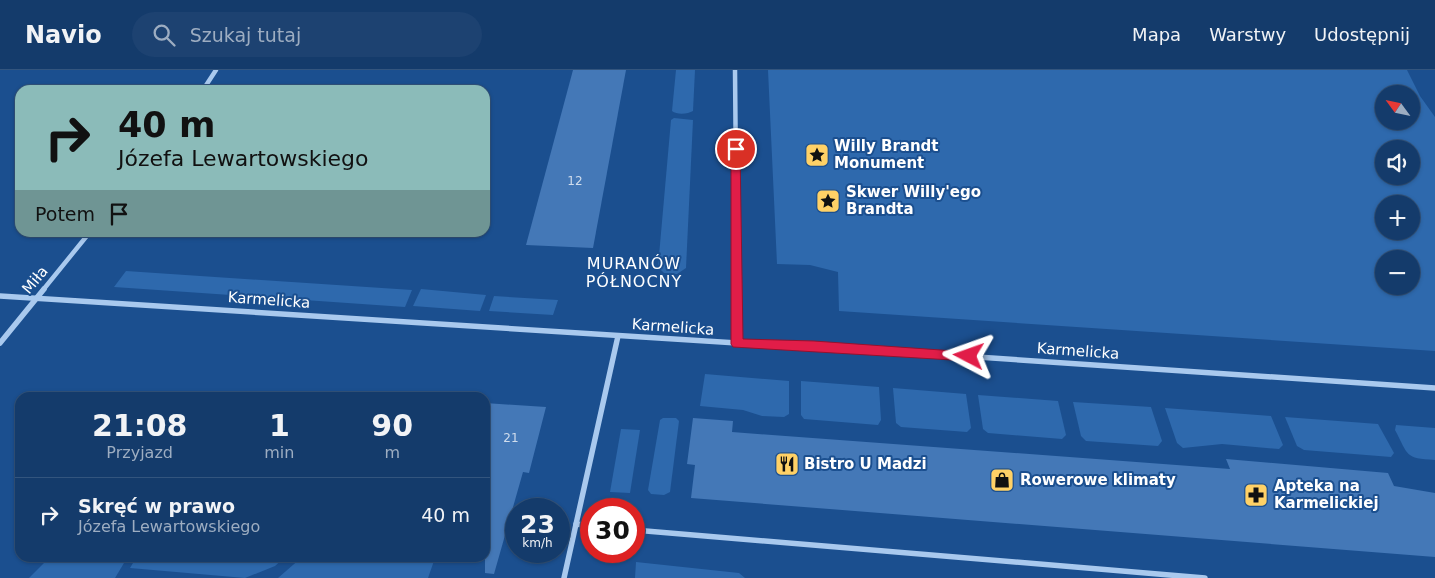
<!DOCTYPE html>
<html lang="pl">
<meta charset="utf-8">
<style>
body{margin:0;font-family:"DejaVu Sans",sans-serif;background:#1d4271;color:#f1f3f6;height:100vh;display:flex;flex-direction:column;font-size:19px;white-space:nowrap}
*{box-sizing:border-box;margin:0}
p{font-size:16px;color:#9dadc1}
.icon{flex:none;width:28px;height:28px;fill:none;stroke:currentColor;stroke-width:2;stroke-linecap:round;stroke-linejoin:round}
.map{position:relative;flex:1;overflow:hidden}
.sheet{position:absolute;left:15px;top:322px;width:475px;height:170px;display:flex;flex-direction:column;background:#143b6b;border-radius:15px;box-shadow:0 1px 4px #0004,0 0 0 1px #33557e}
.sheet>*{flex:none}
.top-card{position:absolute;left:15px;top:15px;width:475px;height:152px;border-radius:15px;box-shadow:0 1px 4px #0004,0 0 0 1px #33557e;background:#8bbbb9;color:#111;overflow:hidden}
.needle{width:32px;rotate:303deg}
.controls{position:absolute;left:1375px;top:15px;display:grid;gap:10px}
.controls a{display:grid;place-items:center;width:45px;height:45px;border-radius:50%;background:#143b6b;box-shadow:0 1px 4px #0004,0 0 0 1px #33557e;font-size:25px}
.speed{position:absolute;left:505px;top:428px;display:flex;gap:10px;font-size:25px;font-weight:700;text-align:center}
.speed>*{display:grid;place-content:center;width:65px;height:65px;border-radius:50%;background:#143b6b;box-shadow:0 1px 4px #0004,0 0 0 1px #33557e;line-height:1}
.speed small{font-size:12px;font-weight:400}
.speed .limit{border:8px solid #d22;background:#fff;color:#111}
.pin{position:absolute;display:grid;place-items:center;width:42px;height:42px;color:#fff;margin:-21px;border:2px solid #fff;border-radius:50%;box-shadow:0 1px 5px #0007}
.me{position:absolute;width:55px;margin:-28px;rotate:274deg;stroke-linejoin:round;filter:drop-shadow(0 0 4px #0008)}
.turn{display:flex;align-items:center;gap:18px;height:105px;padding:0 20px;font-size:22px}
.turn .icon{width:65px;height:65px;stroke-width:2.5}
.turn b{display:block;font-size:35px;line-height:42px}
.then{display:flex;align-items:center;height:48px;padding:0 20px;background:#0003;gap:10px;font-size:19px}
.eta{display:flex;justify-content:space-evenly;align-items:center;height:85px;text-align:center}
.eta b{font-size:30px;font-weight:700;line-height:35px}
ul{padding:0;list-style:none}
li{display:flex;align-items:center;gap:15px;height:75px;padding:0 20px;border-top:1px solid #33557e}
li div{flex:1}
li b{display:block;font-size:19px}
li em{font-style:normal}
header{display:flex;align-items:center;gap:30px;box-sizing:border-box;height:70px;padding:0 25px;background:#143b6b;border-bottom:1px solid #33557e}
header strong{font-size:24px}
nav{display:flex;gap:28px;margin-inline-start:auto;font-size:18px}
.search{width:350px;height:45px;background:#1d4271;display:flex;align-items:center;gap:12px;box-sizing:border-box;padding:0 18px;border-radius:28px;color:#9dadc1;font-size:19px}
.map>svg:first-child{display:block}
.green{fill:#2e69ad;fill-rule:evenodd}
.building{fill:#4478b7}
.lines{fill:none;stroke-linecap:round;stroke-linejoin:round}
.street-far1{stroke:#a9c9ee;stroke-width:4.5}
.street{stroke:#a9c9ee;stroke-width:5.5}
.route{fill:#e11d48;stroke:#92132f}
.labels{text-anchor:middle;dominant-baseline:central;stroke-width:4;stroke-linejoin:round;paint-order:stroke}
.number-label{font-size:12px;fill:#d0dded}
.poi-label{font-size:15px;font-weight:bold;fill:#fff;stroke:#1b4f8f;text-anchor:start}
.street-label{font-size:15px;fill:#fff;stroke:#1b4f8f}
.neighbourhood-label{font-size:16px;letter-spacing:1px;fill:#fff;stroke:#1b4f8f}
</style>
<header>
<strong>Navio</strong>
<div class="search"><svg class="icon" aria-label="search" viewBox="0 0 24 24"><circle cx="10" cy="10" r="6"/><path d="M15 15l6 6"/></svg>Szukaj tutaj</div>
<nav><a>Mapa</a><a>Warstwy</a><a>Udostępnij</a></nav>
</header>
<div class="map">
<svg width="1435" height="508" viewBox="0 0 1435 508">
<rect width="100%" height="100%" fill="#1b4f8f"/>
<!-- green -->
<g class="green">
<path d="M676,0H695L693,41C688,44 677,45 672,41Z"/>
<path d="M768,0H1407L1420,26L1435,47V281L839,241L838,202L810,195L777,194ZM1384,24H1411V51H1384ZM1384,79H1411V106H1384ZM1384,134H1411V161H1384ZM1384,189H1411V216H1384Z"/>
<path d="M674,48L693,50L686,198L677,204L664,203L658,197L671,50Z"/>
<path d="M126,201L412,220L405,237L114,217Z"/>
<path d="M421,219L486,225L480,241L413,236Z"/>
<path d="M494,226L558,230L553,245L489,241Z"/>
<path d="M705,304L789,311V344L784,347L762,346L743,340L700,336Z"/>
<path d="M801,311L879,317L881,350L878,355L804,349L801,345Z"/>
<path d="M893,318L966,324L971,358L967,362L901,357L896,353Z"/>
<path d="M978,325L1058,331L1066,365L1062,369L988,363L983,359Z"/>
<path d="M1073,332L1151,337L1162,371L1158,376L1086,371L1081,366Z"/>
<path d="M1165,338L1271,346L1283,375L1279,379L1222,374L1183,378L1177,373Z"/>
<path d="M1285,347L1378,354L1394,383L1391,387L1304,380L1297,376Z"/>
<path d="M663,348H676L679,351L670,422L664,425L651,424L648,420L660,350Z"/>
<path d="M1396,355L1435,358V390C1404,388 1409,386 1395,360Z"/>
<path d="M621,359L640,360L630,423L610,422Z"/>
<path d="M49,488H127L115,508H29Z"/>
<path d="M136,488H284L275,496L245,508L130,498Z"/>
<path d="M301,488H435L428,508H278Z"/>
<path d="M636,492L739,503L745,508H635Z"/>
</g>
<!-- building -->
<g class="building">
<path d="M573,0H626L593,178L526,175Z"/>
<path d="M485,333L546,337L529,403L523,402L494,504L485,503Z"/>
<path d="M693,348L733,351L732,362L1230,399L1226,389L1388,403L1394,416L1435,423V487L691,428L695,395L687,394Z"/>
</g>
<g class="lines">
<!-- street-far1 -->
<g class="street-far1">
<path d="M735,0L737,220"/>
<path d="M203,20L216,0"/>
<path d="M43,220L90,162"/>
</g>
<!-- street -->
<g class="street">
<path d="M737,219V273"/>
<path d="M0,226L737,273L814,276L1435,318"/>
<path d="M0,273L44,219"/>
<path d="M576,454L591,456"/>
<path d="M634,460L1205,508"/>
<path d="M564,508L618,266"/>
</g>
</g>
<!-- route -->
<path class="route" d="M736,76L740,79L743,269L814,271L969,282L973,283L975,286L973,290L969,291L733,277L731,274V79Z"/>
<!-- icons -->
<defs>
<g id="sight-square" transform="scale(1.25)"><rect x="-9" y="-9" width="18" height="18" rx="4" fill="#ffd166" stroke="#1b4f8f"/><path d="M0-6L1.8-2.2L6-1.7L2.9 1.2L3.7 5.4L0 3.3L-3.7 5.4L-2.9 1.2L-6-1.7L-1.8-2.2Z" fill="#111"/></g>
<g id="restaurant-square" transform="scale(1.25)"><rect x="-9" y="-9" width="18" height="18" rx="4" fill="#ffd166" stroke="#1b4f8f"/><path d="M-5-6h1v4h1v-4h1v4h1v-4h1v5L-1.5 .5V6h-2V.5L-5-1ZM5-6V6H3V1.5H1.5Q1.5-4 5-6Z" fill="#111"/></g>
<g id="shop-square" transform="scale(1.25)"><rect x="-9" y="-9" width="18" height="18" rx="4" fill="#ffd166" stroke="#1b4f8f"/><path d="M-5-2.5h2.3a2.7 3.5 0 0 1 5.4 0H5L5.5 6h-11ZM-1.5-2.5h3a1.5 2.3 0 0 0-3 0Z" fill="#111"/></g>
<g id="pharmacy-square" transform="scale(1.25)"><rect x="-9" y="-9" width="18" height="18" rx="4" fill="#ffd166" stroke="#1b4f8f"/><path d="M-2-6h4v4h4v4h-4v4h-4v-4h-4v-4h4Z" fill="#111"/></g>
</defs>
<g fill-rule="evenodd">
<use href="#sight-square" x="817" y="85"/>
<use href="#sight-square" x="828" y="131"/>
<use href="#restaurant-square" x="787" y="394"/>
<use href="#shop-square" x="1002" y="410"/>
<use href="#pharmacy-square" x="1256" y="425"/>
</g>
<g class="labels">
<!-- number labels -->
<g class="number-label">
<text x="575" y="111">12</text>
<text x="511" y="368">21</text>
</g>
<!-- poi labels -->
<g class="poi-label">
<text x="834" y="76">Willy Brandt<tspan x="834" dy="17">Monument</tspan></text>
<text x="846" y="122">Skwer Willy'ego<tspan x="846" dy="17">Brandta</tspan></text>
<text x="804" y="394">Bistro U Madzi</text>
<text x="1020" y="410">Rowerowe klimaty</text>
<text x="1274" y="416">Apteka na<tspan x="1274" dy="17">Karmelickiej</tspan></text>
</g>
<!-- street labels -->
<g class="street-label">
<text transform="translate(35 210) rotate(-50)">Miła</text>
<text transform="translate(269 230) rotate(4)">Karmelicka</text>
<text transform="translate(673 257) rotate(4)">Karmelicka</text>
<text transform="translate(1078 281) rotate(4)">Karmelicka</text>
</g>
<!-- neighbourhood labels -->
<g class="neighbourhood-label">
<text x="634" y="193">MURANÓW<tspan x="634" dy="18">PÓŁNOCNY</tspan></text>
</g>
</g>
</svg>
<div class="controls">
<a><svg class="needle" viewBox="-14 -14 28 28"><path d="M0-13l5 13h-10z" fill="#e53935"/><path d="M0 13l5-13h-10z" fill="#9dadc1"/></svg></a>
<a><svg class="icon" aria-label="sound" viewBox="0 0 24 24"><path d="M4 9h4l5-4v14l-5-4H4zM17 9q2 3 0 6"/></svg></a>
<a>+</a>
<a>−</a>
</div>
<div class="speed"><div>23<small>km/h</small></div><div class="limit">30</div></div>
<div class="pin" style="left:736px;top:79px;background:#d93025"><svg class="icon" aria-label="arrive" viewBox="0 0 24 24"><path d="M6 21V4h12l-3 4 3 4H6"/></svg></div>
<svg class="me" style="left:969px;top:286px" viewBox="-20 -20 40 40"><path d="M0-17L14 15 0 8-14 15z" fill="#e11d48" stroke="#fff" stroke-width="4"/></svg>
<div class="top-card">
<div class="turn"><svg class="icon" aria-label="right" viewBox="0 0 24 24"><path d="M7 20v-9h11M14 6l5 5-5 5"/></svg><div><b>40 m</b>Józefa Lewartowskiego</div></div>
<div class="then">Potem<svg class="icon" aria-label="arrive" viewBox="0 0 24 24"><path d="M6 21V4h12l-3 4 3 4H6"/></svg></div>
</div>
<section class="sheet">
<div class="eta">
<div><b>21:08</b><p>Przyjazd</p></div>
<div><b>1</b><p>min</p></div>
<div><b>90</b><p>m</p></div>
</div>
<ul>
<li><svg class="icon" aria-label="right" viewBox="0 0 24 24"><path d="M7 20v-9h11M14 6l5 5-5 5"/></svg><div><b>Skręć w prawo</b><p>Józefa Lewartowskiego</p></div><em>40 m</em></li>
</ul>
</section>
</div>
